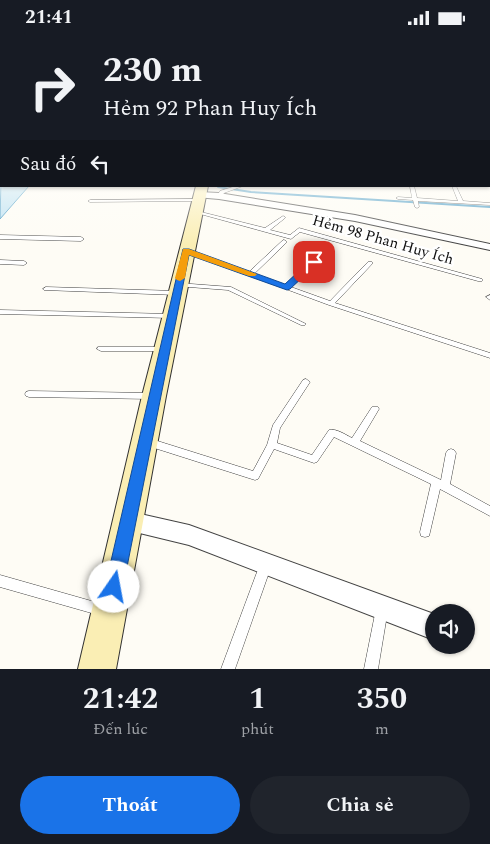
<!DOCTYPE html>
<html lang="vi">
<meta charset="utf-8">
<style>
body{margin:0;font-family:Spectral,serif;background:#20242c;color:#f1f3f6;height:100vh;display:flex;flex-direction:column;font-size:19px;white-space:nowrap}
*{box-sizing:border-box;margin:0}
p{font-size:16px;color:#9ea1a6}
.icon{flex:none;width:28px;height:28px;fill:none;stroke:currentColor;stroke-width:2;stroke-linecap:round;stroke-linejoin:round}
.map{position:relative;height:634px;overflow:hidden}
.sheet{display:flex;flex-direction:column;background:#171b24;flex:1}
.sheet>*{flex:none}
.hud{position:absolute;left:0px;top:0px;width:490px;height:152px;box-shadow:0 1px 4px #0004;background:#171b24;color:#f1f3f6;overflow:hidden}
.controls{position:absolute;left:425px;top:569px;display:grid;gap:10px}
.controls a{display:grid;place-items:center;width:50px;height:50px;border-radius:50%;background:#171b24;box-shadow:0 1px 4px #0004;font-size:25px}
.pin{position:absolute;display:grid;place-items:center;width:42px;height:42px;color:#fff;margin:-21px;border-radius:10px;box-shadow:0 2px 8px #0006}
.me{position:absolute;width:55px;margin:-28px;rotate:12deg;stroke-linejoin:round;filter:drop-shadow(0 0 4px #0008)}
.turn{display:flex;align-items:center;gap:18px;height:105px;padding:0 20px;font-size:22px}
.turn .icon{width:65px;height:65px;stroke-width:2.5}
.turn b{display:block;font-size:35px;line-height:42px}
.then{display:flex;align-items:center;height:48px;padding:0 20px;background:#0003;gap:10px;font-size:19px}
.eta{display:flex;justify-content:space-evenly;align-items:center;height:85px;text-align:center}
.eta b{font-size:30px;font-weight:700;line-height:35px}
.action{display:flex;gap:10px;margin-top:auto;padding:10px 20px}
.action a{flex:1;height:58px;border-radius:30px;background:#1a73e8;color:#fff;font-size:20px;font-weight:700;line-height:58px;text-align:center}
.action a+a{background:#20242c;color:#f1f3f6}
.status{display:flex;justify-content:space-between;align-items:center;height:35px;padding:0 25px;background:#171b24;direction:ltr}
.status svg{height:14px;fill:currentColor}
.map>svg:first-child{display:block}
.water{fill:#bce1f3;stroke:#479ac5}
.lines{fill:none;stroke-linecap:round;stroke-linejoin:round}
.stream{stroke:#479ac5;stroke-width:2}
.lane-casing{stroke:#434343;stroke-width:1}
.street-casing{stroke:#434343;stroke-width:2}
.secondary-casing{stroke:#323232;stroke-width:2}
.lane{fill:#fff;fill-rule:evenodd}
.street{fill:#fff;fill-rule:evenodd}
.secondary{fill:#faeeb4;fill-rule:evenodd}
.route{fill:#1a73e8;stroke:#114b97}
.slow{fill:#f59e0b}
.labels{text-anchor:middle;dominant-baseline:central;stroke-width:5;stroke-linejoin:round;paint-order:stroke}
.far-street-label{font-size:15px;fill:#101010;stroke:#fff}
</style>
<div class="status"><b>21:41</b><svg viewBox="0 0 49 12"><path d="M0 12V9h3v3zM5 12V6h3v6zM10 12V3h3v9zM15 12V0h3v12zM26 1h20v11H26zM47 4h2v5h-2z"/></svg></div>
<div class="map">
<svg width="490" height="634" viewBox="0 0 490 634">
<rect width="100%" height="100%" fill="#fefcf5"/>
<!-- water -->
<path class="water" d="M1,145V151H29L0,184Z"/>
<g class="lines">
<!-- stream -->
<path class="stream" d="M218,152L251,157L490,172"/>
<!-- lane casing -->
<g class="lane-casing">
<g id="lane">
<rect x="489" y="134" width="1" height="3"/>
<path d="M236,151H243L224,158L221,162L217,161L220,156Z"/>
<path d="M410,151H414L417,163L458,166L452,151H456L463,166L490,168V170L418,166L419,172L417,173L415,172L413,165L398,164L396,163L398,162L412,163Z"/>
<path d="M200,164V165L198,166L90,167L88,166L90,165Z"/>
<path d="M193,175L265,193L283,181L285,182V183L270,195L290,200L299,193L482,244L483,245L482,246H478L300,197L291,204L193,177Z"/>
<path d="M0,200L81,202L84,204L81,206L0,204Z"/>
<path d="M284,205L286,206V208L254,239L285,250L326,213H330V215L291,252L330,266L368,227H372V229L335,268L490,318V323L329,270L183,216L184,215H188L249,237L282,206Z"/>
<path d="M0,225L24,226L27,228L24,230L0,229Z"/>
<path d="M178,248L231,252L306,289L305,290H301L228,255L176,251V249Z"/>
<path d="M46,252L177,256L180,258L177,260L44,255L43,254Z"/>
<path d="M490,260V265L486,262Z"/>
<path d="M0,275L172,279L175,281L172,283L0,279Z"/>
<path d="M98,312H164L168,314L164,316H101L97,314Z"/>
<path d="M306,344L310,347L280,393L277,408L312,420L329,395C336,393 346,400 352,403L372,372H378L379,374L360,406L441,445L446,418L448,415L451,414L454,415L456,418L450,449L490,471V481L440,454L430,497L429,501L425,502L421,501L420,497L431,449L334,402L317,427L314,428L274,414L258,444L255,445L145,410L143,407L145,404L148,403L253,436L267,410L273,390L303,345Z"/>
<path d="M29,356L152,358L155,359L156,361L155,363L152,364L29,362L26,361L25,359L26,357Z"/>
<path d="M266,523L270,525L272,529L235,634H221L260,529L262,525Z"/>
<path d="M0,540L102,569L106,571L108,575L106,579L102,581L0,552Z"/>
<path d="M382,568L386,570L388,574L378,634H364L376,574L378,570Z"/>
</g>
</g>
<!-- street casing -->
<g class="street-casing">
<g id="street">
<path d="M199,157L219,158L355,180L490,209V215L355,186L219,164L196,162L194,160Z"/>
<path d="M127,476L189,490L434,579V605L189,510L119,493L116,486L119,479Z"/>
</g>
</g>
<!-- secondary casing -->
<g class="secondary-casing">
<path id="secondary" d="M196,151H208L166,361L116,634H78L142,361Z"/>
</g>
<!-- lane -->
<use href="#lane" class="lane"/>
<!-- street -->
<use href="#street" class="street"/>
<!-- secondary -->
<use href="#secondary" class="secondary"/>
</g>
<!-- sky -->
<linearGradient id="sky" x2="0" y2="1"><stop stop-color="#96c6ec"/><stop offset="0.58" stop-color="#fffefa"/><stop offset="1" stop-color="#fffefa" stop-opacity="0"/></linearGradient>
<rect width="490" height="210" fill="url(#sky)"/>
<!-- route -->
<path class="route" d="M183,214H189L285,249L311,225H317L319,227L290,254L287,255L189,220L123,552L120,558L114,561L107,558L105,552Z"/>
<!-- slow -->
<path class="slow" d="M183,214H189L257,239L255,241H249L189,220L185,243L180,246L177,245L175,243Z"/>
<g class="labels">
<!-- far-street labels -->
<g class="far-street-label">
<text transform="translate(383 205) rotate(16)">Hẻm 98 Phan Huy Ích</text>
</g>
</g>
</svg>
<div class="controls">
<a><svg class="icon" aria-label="sound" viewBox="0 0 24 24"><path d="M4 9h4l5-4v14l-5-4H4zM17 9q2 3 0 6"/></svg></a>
</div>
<div class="pin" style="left:314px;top:227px;background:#d93025"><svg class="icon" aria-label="arrive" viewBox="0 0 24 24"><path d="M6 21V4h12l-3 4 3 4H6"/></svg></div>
<svg class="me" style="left:114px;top:552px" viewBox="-20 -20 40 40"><circle r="19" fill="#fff"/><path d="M0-13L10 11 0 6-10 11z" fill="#1a73e8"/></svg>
<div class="hud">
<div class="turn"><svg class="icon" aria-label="right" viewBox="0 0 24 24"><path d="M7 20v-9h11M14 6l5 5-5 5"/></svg><div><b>230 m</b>Hẻm 92 Phan Huy Ích</div></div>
<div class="then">Sau đó<svg class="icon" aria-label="left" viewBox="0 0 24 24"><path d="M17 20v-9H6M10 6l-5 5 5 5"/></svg></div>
</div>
</div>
<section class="sheet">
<div class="eta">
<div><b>21:42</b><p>Đến lúc</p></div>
<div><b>1</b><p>phút</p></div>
<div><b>350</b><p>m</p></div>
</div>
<div class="action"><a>Thoát</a><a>Chia sẻ</a></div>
</section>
